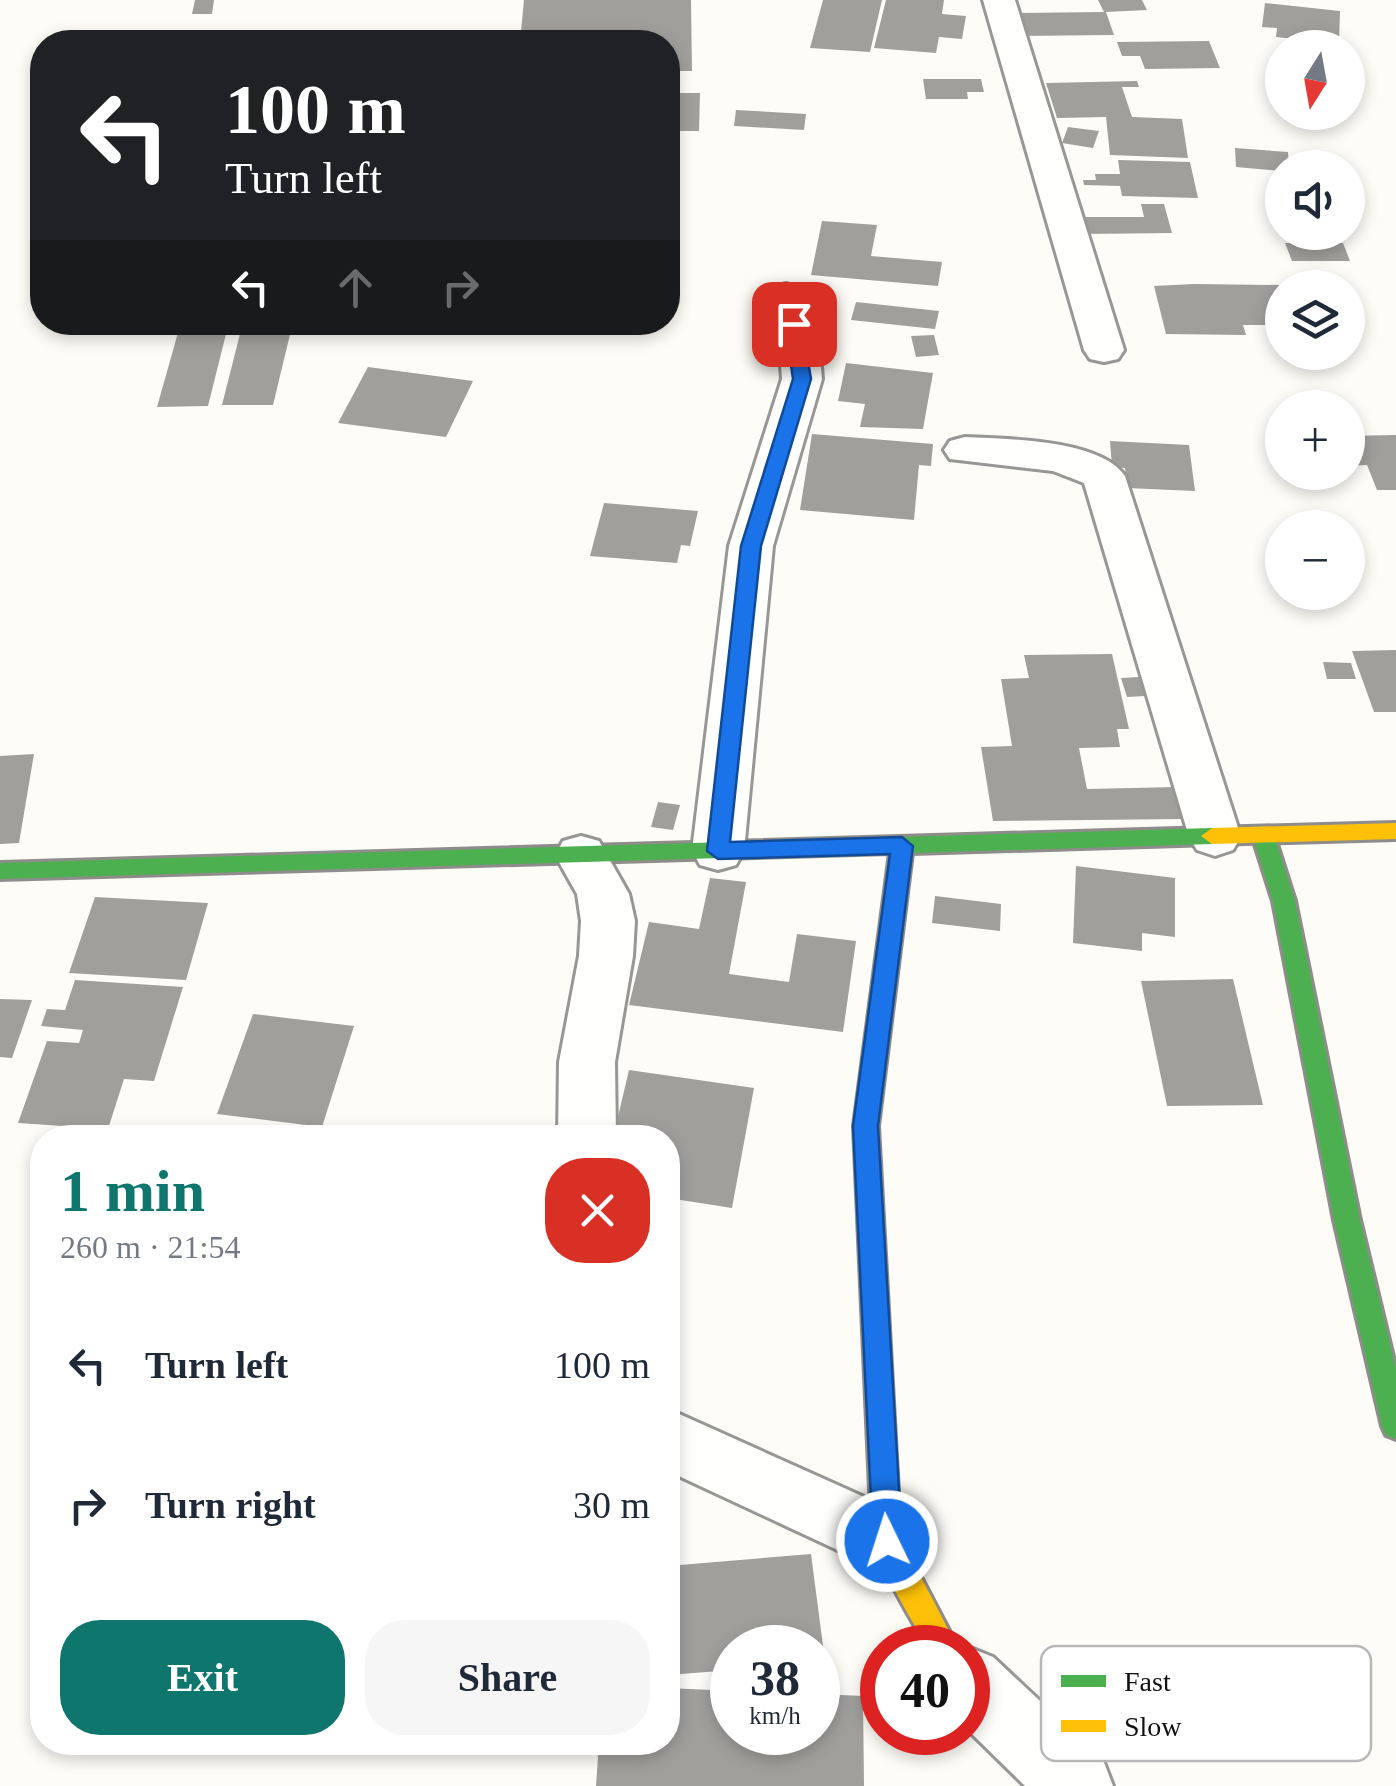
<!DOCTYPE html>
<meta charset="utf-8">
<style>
body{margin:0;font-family:Georgia,serif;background:#f6f6f7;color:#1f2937;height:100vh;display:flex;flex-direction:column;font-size:38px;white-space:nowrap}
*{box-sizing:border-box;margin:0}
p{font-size:32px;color:#747a83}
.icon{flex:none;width:55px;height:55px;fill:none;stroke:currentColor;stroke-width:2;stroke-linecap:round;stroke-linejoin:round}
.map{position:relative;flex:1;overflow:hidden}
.drawer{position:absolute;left:30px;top:1125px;width:650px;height:630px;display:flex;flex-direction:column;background:#fff;border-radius:40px;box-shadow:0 5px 15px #0003}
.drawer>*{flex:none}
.top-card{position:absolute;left:30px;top:30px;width:650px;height:305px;border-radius:40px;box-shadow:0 5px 15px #0003;background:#202124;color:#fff;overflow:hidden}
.needle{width:65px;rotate:191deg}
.tools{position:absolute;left:1265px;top:30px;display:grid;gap:20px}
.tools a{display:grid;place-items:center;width:100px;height:100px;border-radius:50%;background:#fff;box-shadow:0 5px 15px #0003;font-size:50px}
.speed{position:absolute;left:710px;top:1625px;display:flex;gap:20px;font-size:50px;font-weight:700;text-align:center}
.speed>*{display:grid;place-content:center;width:130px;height:130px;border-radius:50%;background:#fff;box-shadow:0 5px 15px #0003;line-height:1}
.speed small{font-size:25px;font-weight:400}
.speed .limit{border:15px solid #d22;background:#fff;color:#111}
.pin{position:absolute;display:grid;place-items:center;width:85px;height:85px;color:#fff;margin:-42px;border-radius:20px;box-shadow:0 5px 15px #0006}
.me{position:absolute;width:110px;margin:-55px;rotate:356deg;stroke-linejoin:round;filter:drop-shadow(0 0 8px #0008)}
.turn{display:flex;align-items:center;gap:35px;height:210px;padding:0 30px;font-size:45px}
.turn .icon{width:130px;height:130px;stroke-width:2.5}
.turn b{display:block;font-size:70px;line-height:85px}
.lanes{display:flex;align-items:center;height:95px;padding:0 30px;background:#0003;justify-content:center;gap:50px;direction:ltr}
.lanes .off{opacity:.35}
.round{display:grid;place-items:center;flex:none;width:105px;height:105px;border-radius:40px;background:#f6f6f7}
.headline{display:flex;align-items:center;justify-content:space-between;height:170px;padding:0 30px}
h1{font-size:60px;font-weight:600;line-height:75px;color:#0f766e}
.cta{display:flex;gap:20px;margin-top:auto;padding:20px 30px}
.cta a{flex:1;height:115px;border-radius:40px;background:#0f766e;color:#fff;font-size:40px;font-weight:600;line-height:115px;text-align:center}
.cta a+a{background:#f6f6f7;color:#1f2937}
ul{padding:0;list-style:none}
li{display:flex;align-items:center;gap:30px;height:140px;padding:0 30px}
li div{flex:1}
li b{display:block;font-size:38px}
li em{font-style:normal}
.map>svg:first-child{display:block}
.building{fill:#a19f9c}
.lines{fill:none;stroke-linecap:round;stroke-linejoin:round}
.street-casing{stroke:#979795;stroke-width:6}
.fast-casing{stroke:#8e8d8b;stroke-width:6}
.slow-casing{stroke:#8e8d8b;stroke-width:6}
.street{fill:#fffffe;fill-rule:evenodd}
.fast{fill:#4caf50;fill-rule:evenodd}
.slow{fill:#ffc107;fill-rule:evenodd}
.route{fill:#1a73e8;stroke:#114b97;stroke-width:2.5}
.key{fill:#fff;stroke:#b8b8b8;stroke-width:2.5}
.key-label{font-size:28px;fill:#111}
</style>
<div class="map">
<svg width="1396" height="1786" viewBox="0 0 1396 1786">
<rect width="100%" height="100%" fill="#fdfcf7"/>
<!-- building -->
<g class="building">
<path d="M195,0H214L212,14H192Z"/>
<path d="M524,0H691L692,71H668V42H520Z"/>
<path d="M823,0H882L870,52L810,48Z"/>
<path d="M886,0H944L942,14L966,16L962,39L939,37L936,53L874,48Z"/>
<path d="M1098,0H1142L1147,10L1106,12L1114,35L1012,36L1005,13L1104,12Z"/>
<path d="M1265,3L1340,11L1339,44L1276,37L1277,28L1262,27Z"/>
<path d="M1209,41L1220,68L1145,69L1140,56H1122L1117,42Z"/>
<path d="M923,79H981L984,92H967L968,99H926Z"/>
<path d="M1137,81L1139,87H1122L1132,117L1182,119L1188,158L1110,155L1106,117L1057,118L1046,83Z"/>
<path d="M668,93H700L699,131H668Z"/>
<path d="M736,110L806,114L804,130L734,126Z"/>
<path d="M1068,127L1099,131L1093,148L1062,143Z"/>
<path d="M1235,148L1288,152L1289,168H1282V171L1236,167Z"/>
<path d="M1118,160L1190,162L1198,198L1122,196L1120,186L1084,185L1083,180H1096L1095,174H1120Z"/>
<path d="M1141,204H1164L1172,233L1083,234L1079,217H1144Z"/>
<path d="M822,221L877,225L871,256L942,262L938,286L811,275Z"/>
<path d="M1285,243H1343L1350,261H1292Z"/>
<path d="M1194,284L1282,285V325H1243L1246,335L1166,334L1154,286Z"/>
<path d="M856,302L939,311L935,329L851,320Z"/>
<path d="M181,322H229L208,406L157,407Z"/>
<path d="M243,322H293L273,405H222Z"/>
<path d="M934,335L939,355L916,357L911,336Z"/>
<path d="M846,363L933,373L923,429L860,427L865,404L838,401Z"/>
<path d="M368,367L473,381L446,437L338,423Z"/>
<path d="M812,434L933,444L931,466L919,465L914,520L800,510Z"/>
<path d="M1396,435V490H1377L1367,465L1348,466V436Z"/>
<path d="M1110,441L1189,445L1195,491L1127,488L1125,468L1112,467Z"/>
<path d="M604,503L698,511L690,546L681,545L677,563L590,556Z"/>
<path d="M1396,650V712H1374L1352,651Z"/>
<path d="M1112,654L1129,729H1117L1120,747L1079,748L1087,789L1177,787L1184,819L993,821L981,747L1012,746L1001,679L1029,678L1024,655Z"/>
<path d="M1323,662L1351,663L1356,679H1327Z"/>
<path d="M1139,677L1145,696L1127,697L1121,678Z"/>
<path d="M34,754L19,843L0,844V756Z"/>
<path d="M658,802L680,805L673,830L651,827Z"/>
<path d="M1076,866L1175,878V937L1142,933V951L1073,943Z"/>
<path d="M710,878L746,882L729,974L789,982L797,934L856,941L843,1032L629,1005L649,922L699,929Z"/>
<path d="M935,896L1001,904L1000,931L932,923Z"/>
<path d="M95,897L208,903L186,980L69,973Z"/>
<path d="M1233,979L1263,1105L1167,1106L1141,981Z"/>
<path d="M75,980L183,987L154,1081L124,1079L108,1129L18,1123L47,1041L79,1043L83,1030L41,1026L47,1009L65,1010Z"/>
<path d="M0,999L32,1000L12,1058L0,1057Z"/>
<path d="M253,1014L354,1026L322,1127L217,1114Z"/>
<path d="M629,1070L754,1088L732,1208L668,1198V1138H613Z"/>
<path d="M811,1554L825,1661L818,1662V1648H732V1670L668,1675V1566Z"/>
<path d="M668,1688L732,1691V1732H818V1694L863,1696L864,1786H596L599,1742H668Z"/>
</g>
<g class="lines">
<!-- street casing -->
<g class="street-casing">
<g id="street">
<path d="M983,0H1015L1124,350L1118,359L1104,362L1090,359L1084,350Z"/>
<path d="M786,284L800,288C816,312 820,350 822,379L773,546L744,851L736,865L718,870L700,865L692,851L729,546L782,379L780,352L766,296L772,288Z"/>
<path d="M965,437C1006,439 1100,439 1125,476L1241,837L1233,850L1215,856L1197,850L1189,837L1084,483L1053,471L950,459L944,450L950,441Z"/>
<path d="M581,836L599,841L629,894L635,921L633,956L615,1062L616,1138H558L559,1062L579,956L581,921L577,894L555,855L563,841Z"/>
<path d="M668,1409L911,1518L921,1541L911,1564L887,1573L668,1471Z"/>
<path d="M968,1647L993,1657L1103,1760L1113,1786H1025L968,1730Z"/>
</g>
</g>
<!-- fast casing -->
<g class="fast-casing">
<g id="fast">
<path d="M1263,827L1274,835L1295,901L1360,1220L1396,1369V1439L1386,1435L1382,1426L1334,1220L1273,901L1252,835Z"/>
<path d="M1212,828L1223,836L1212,844L912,853L878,1126L899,1512L895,1522L885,1526L875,1522L871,1512L854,1126L890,853L0,879V863Z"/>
</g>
</g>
<!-- slow casing -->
<g class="slow-casing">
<g id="slow">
<path d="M1396,823V839L1212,844L1201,836L1212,828Z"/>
<path d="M885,1498L895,1502L901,1539L958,1648H927C909,1612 858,1541 875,1502Z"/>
</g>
</g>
<!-- street -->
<use href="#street" class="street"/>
<!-- fast -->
<use href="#fast" class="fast"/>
<!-- slow -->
<use href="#slow" class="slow"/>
</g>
<!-- route -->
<path class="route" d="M794,319L802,324L811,379L761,546L730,842L902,837L913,846L878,1126L902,1541L898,1551L887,1555L877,1551L873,1541L853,1126L890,854L718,859L707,851L741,546L793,379L785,324Z"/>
<!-- legend -->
<rect x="1041" y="1646" width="330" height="115" rx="15" class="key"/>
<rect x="1061" y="1675" width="45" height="12" fill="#4caf50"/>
<rect x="1061" y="1720" width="45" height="12" fill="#ffc107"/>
<g class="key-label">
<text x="1124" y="1691">Fast</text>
<text x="1124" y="1736">Slow</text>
</g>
</svg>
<div class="tools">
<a><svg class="needle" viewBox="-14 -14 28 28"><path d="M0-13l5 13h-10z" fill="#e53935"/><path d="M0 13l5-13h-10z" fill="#747a83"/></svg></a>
<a><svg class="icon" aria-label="sound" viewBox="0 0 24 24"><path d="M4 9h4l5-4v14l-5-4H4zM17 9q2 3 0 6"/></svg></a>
<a><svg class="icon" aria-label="layers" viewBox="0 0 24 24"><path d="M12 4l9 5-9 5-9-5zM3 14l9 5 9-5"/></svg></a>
<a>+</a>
<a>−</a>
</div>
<div class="speed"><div>38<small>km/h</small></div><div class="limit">40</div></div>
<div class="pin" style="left:794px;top:324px;background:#d93025"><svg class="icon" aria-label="arrive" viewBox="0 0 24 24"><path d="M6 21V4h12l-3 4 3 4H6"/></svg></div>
<svg class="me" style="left:887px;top:1541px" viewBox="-20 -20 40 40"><circle r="17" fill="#1a73e8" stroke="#fff" stroke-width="3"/><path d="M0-11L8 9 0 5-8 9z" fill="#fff"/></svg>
<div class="top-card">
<div class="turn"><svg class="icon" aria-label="left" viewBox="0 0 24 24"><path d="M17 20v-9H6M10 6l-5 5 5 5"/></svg><div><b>100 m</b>Turn left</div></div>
<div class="lanes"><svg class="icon" aria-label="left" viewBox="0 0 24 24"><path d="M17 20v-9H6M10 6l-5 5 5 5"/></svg><svg class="icon off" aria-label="ahead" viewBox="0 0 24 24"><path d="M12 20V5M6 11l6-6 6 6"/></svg><svg class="icon off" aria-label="right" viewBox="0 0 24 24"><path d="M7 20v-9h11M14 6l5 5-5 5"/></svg></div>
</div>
<section class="drawer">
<div class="headline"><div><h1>1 min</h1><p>260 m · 21:54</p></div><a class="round" style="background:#d93025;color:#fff"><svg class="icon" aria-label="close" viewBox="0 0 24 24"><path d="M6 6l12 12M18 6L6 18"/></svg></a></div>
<ul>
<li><svg class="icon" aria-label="left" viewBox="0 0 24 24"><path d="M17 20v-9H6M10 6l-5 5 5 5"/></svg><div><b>Turn left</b></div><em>100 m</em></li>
<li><svg class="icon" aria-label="right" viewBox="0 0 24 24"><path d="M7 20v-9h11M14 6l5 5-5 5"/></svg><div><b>Turn right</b></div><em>30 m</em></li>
</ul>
<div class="cta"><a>Exit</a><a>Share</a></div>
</section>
</div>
